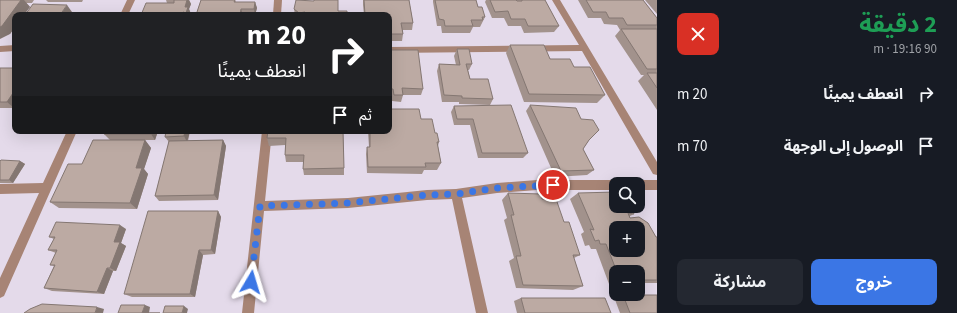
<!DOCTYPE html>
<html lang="ar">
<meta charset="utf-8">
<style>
body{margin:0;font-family:"Source Sans 3","Noto Sans Arabic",sans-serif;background:#242831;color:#f1f3f6;direction:rtl;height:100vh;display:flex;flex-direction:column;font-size:15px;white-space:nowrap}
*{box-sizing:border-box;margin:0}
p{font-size:13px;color:#9ea1a6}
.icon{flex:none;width:22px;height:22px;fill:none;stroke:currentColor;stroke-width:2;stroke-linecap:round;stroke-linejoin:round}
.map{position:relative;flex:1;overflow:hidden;direction:ltr}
.details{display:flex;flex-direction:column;background:#171b24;width:300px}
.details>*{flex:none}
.hud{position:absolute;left:12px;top:12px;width:380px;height:122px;border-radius:8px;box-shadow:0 4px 16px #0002;direction:rtl;background:#202124;color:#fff;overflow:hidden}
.controls{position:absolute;left:609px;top:177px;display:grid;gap:8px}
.controls a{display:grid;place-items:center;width:36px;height:36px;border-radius:8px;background:#171b24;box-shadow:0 4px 16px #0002;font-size:20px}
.pin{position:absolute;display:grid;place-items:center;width:34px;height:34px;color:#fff;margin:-17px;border:2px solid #fff;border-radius:50%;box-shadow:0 1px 4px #0007}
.me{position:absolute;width:44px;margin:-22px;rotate:7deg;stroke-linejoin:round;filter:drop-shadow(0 0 3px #0008)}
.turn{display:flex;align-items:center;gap:14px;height:84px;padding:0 20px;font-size:18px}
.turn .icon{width:52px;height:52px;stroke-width:2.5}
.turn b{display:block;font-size:28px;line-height:34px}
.then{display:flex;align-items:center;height:38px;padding:0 20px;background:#0003;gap:8px;font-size:15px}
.round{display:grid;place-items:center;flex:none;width:42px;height:42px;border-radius:8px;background:#242831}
.headline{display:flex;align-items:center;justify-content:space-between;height:68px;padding:0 20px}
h1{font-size:24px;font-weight:700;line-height:30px;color:#1e9e55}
.primary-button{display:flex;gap:8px;margin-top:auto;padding:8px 20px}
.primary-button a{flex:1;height:46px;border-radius:8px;background:#3b76e5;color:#fff;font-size:16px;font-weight:700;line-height:46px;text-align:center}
.primary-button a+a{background:#242831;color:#f1f3f6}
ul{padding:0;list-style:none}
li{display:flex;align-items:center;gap:12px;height:52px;padding:0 20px}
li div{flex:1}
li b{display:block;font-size:15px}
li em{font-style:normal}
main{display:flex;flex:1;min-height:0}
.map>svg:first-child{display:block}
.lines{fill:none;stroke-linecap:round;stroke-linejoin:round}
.street{fill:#a78475;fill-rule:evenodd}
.wall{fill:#a2928c}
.shaded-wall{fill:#847772}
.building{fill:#bcaaa3;stroke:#847772;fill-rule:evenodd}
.route{stroke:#3b76e5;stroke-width:7;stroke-dasharray:0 12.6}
</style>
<main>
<section class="details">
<div class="headline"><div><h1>2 دقيقة</h1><p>90 m · 19:16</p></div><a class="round" style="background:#d93025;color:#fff"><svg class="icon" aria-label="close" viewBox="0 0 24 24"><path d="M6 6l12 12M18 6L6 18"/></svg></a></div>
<ul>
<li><svg class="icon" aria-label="right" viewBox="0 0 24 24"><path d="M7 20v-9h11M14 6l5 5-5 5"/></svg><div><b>انعطف يمينًا</b></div><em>20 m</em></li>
<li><svg class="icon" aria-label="arrive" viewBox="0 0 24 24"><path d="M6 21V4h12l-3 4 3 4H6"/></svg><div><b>الوصول إلى الوجهة</b></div><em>70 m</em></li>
</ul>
<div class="primary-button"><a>خروج</a><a>مشاركة</a></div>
</section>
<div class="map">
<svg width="657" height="313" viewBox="0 0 657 313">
<rect width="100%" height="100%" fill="#e4daea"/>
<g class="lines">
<!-- street -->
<g class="street">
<path d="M127,0H135L128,15H120Z"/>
<path d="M274,0H282L281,15H273Z"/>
<path d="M552,0H560L657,162V175L653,174L582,51L389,53V47L579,45Z"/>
<path d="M15,45V51L0,52V46Z"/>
<path d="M67,131H77L4,296L0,298V278L39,193L0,194V184L43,183Z"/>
<path d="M262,131H272L265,201L348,198L427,190L456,189L497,183L537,180H616L621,184H616V190H537L497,193L462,198L488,313H476L452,199L427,200L348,208L264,211L254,313H242Z"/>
<path d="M638,180H657V190H638V184H633Z"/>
</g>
</g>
<!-- wall -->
<g class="wall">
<path d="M0,0H34L32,3H26L30,7L15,15V27L10,34Z"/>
<path d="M46,0H83L82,2H48Z"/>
<path d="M153,0H189L191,4L189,9L191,14L190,15H141L167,3L166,0Z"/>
<path d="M201,0H235L236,2H255L257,8L255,15H196Z"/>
<path d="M363,0H409L413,23L412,30H403V34L402,41H389V15H364L363,5Z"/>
<path d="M433,0H476L478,7L485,17L480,27H473L470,33H442L441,26H437L433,2Z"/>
<path d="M486,0H516L517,1V0H545L559,26L554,32L524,33L521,26H508L504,18H492L485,2Z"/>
<path d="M578,0H643L657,18V110L638,81L644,75H641L615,36L620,30L617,25L604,24L601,18H588Z"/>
<path d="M645,0H657V14Z"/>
<path d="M294,9L338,11L347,15H295Z"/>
<path d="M510,45L574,67L605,95L597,103L524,102L506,53Z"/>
<path d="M457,49L472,64L469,70H468L470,79L493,99L490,105L459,104V102H442L437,71L439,64L456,65L454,56Z"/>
<path d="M389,50L423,89L421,95H403L401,102L392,101V96H389L390,106L389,109L421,119L435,133L439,142L438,146L441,163L437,170H424L422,174L367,173L366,154L367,147H369L368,131H389Z"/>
<path d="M0,68H15V107L14,108H0Z"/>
<path d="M530,105L589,140L583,149L594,170L587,175L555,177L526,111Z"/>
<path d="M454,106L528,153L523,158H478L470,125H454L451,112Z"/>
<path d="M158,131L155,140H110L104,134Z"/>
<path d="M190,131L188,141L223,140L226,146L218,200L159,201L155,196L169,142L165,137Z"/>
<path d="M343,131L344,168V175H304L303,169L304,162H286L285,155V145L269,146L267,138Z"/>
<path d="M145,140L151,148L144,169L148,174L137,209L59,208L50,202L82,164Z"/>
<path d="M0,161H20L25,164L13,183H0Z"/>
<path d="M508,193L542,199L564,222L580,255L574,258L583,286L573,290L516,288L509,261L514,258L504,220L507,218L502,200Z"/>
<path d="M578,193L634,214L630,216V218L656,237H657V283H638V272H616V284H609L596,249H591L589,245L585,246L581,234L584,232L570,199Z"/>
<path d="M218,211L221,217L215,254L203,255L195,297H132L124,294Z"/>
<path d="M126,229L121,243L126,246L116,271H113L104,294L52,291L44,288L54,266L50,265L56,253L48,250L54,239L49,237Z"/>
<path d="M623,295L657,313H620L614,297Z"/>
<path d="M521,298L611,313H517L514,301Z"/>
</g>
<!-- shaded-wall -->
<g class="shaded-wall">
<path d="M21,0H24L30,7L24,15H15V27L10,34L0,39V27Z"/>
<path d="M187,0H189L191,4L189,9L191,14L190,15H187L186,13L185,7Z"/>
<path d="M255,2L257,8L255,15L254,9Z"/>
<path d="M67,5L72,12L70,15H60Z"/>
<path d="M241,9L243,15H240Z"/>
<path d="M15,90V107L14,108L7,102Z"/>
<path d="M152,131H158L155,140L151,134Z"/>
<path d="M185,131H190L187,142L184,136Z"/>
<path d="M145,140L151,148L144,169L148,174L137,209L130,203L136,168Z"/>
<path d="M223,140L226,146L218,200L214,195Z"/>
<path d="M20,161L25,164L13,183L9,180Z"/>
<path d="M218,211L221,217L215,254L211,250Z"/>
<path d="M120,225L126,229L121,243L126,246L116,271L110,268L114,242Z"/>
<path d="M199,250L203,255L195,297L190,294Z"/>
<path d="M107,268L113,271L104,294L97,292Z"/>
<path d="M145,305L150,307L149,313H142Z"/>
<path d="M184,306L188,309L187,313H182Z"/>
<path d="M97,307L104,309L103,313H95Z"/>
</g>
<!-- building -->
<g class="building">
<path d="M0,0H21L2,26L0,27Z"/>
<path d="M174,0H187L185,7H188L186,13L183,12L182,15H141L146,3H174Z"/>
<path d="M201,0H235L234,2H255L254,9H241L240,15H196Z"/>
<path d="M296,0L314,1V0H338V11H347V15H305V12L299,13L294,9Z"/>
<path d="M364,0H409L413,23H401L403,34H389V15H365Z"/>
<path d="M435,0H476L478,7H482L485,17H482L483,20H471L473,26H445L444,20L439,19Z"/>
<path d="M490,0H516L517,1H522V0H545L559,26H528L525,19H511L508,11L495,12Z"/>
<path d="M586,0H643L657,18V25H627L623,18H609L606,12H593Z"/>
<path d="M33,4L67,5L60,15H25Z"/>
<path d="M621,29H657V69H647Z"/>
<path d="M510,45H544L550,59H570L574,67H590L605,95L529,94Z"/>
<path d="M457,49H469L472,64H466L470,79H488L493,99L462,98V96L444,95L439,64L460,65Z"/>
<path d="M389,50H418L423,89L402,88L403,95H394L393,89H389Z"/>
<path d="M0,68H15V90L7,102H0Z"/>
<path d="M647,73H657V88Z"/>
<path d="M389,94L390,106H389Z"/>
<path d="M511,105L528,153H482L473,119H457L454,106Z"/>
<path d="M530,105L576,108L581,119L593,120L599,130L589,140L583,149L594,170L561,171Z"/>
<path d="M389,109H419L421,119H432L435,133H437L439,142H437L441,163H425L426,167H368L367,147H370V131H389Z"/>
<path d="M105,131H152L151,134H104Z"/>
<path d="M166,131H185L184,136L165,137Z"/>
<path d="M268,131H343L344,168L303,169L304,155H285L286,138H267Z"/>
<path d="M93,140H145L136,168H142L130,203L50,202L68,164H82Z"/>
<path d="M223,140L214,195L155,196L169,141Z"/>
<path d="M1,160L20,161L9,180H0V161Z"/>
<path d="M616,192V206H630L634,214L628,213L630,218L639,217L648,223L656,237H657V280H638V272H617L606,244H600L599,240L595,241L590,229L594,230L578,193ZM616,228H638V250H616Z"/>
<path d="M508,193L541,194L542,199H556L564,222H569L580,255H573L583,286L523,285L516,256H521L511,215H514Z"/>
<path d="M148,211H218L211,250H199L190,294H124Z"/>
<path d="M56,222L120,225L114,242H120L110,268H107L97,292L44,288L55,265H50L57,250H48L55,237H49Z"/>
<path d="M623,295H657V313H630Z"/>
<path d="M521,298H605L611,313H525Z"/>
<path d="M42,304L97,307L95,313H24L30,309Z"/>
<path d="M121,305H145L142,313H160H118Z"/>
<path d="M165,306H184L182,313H163Z"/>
</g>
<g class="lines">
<!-- route -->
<path class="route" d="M251,282L260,206L348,203L427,195L456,194L497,188L553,185"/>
</g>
</svg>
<div class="controls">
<a><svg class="icon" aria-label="search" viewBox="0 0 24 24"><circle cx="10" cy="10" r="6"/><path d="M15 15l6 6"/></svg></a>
<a>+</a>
<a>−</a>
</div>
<div class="pin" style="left:553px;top:185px;background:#d93025"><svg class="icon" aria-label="arrive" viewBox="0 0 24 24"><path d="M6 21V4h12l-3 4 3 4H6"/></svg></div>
<svg class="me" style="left:251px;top:282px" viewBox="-20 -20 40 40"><path d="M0-17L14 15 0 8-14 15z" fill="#3b76e5" stroke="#fff" stroke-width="4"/></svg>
<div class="hud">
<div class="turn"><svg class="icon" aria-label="right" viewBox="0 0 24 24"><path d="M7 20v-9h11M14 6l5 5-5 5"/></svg><div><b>20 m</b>انعطف يمينًا</div></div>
<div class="then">ثم<svg class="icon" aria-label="arrive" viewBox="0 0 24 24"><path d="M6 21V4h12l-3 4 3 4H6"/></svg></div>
</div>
</div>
</main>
